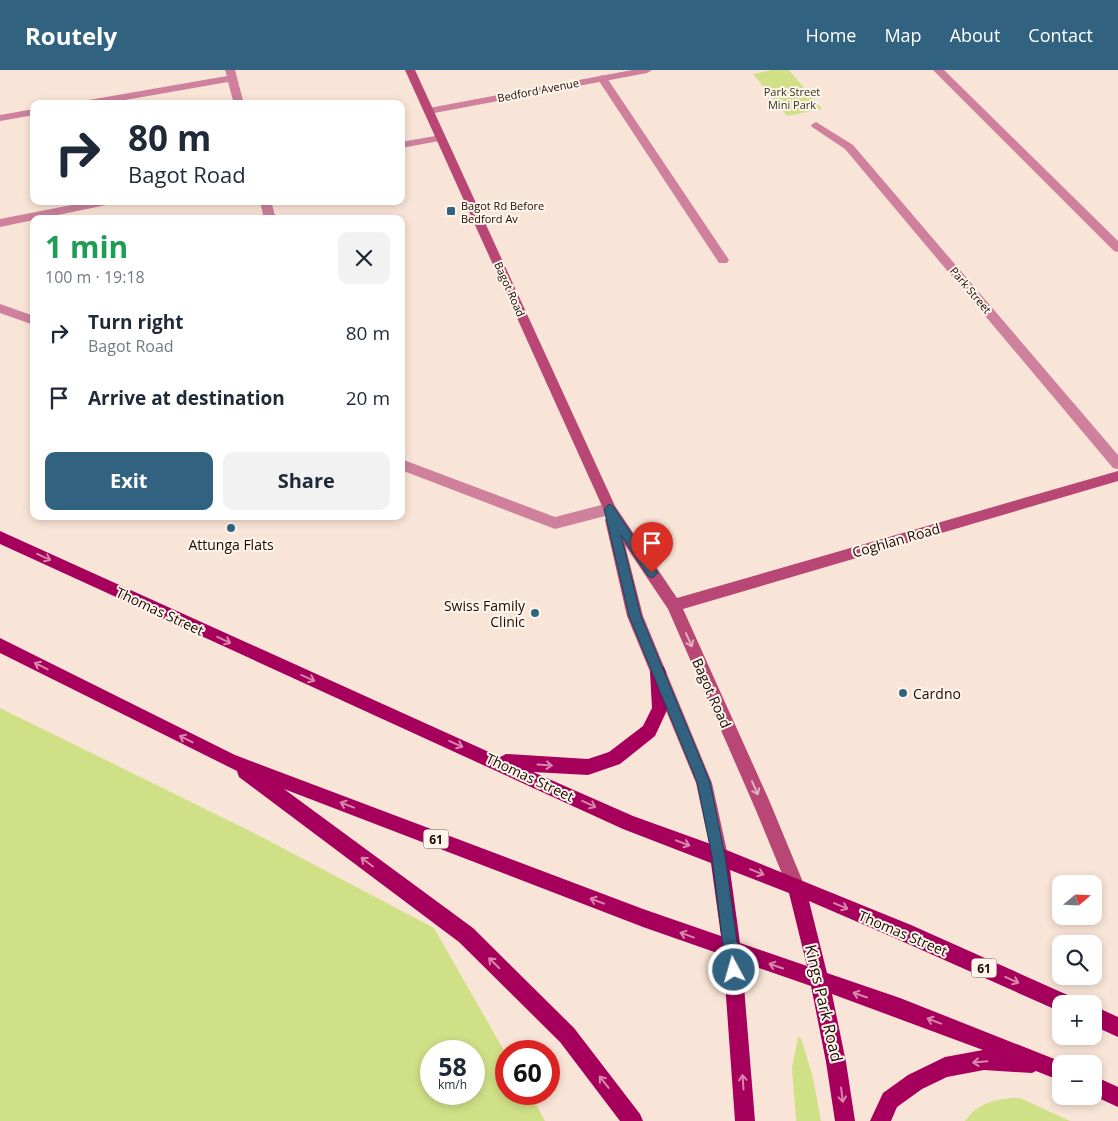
<!DOCTYPE html>
<meta charset="utf-8">
<style>
body{margin:0;font-family:"Open Sans",sans-serif;background:#f2f2f3;color:#1f2937;height:100vh;display:flex;flex-direction:column;font-size:19px;white-space:nowrap}
*{box-sizing:border-box;margin:0}
p{font-size:16px;color:#747a83}
.icon{flex:none;width:28px;height:28px;fill:none;stroke:currentColor;stroke-width:2;stroke-linecap:round;stroke-linejoin:round}
.map{position:relative;flex:1;overflow:hidden}
.drawer{position:absolute;left:30px;top:145px;width:375px;height:305px;display:flex;flex-direction:column;background:#fff;border-radius:10px;box-shadow:0 2px 8px #0003}
.drawer>*{flex:none}
.guide{position:absolute;left:30px;top:30px;width:375px;height:105px;border-radius:10px;box-shadow:0 2px 8px #0003;background:#fff;color:#1f2937;overflow:hidden}
.needle{width:32px;rotate:71deg}
.tools{position:absolute;left:1052px;top:805px;display:grid;gap:10px}
.tools a{display:grid;place-items:center;width:50px;height:50px;border-radius:10px;background:#fff;box-shadow:0 2px 8px #0003;font-size:25px}
.speed{position:absolute;left:420px;top:970px;display:flex;gap:10px;font-size:25px;font-weight:700;text-align:center}
.speed>*{display:grid;place-content:center;width:65px;height:65px;border-radius:50%;background:#fff;box-shadow:0 2px 8px #0003;line-height:1}
.speed small{font-size:12px;font-weight:400}
.speed .limit{border:8px solid #d22;background:#fff;color:#111}
.pin{position:absolute;display:grid;place-items:center;width:42px;height:42px;color:#fff;margin:-51px -21px;border-radius:50% 50% 50% 0;rotate:-45deg;box-shadow:0 0 5px #0007}
.pin .icon{rotate:45deg}
.me{position:absolute;width:55px;margin:-28px;rotate:354deg;stroke-linejoin:round;filter:drop-shadow(0 0 4px #0008)}
.turn{display:flex;align-items:center;gap:18px;height:105px;padding:0 15px;font-size:22px}
.turn .icon{width:65px;height:65px;stroke-width:2.5}
.turn b{display:block;font-size:35px;line-height:42px}
.round{display:grid;place-items:center;flex:none;width:52px;height:52px;border-radius:10px;background:#f2f2f3}
.summary{display:flex;align-items:center;justify-content:space-between;height:85px;padding:0 15px}
h1{font-size:30px;font-weight:700;line-height:38px;color:#1e9e55}
.primary-button{display:flex;gap:10px;margin-top:auto;padding:10px 15px}
.primary-button a{flex:1;height:58px;border-radius:10px;background:#316381;color:#fff;font-size:20px;font-weight:700;line-height:58px;text-align:center}
.primary-button a+a{background:#f2f2f3;color:#1f2937}
ul{padding:0;list-style:none}
li{display:flex;align-items:center;gap:15px;height:65px;padding:0 15px}
li div{flex:1}
li b{display:block;font-size:19px}
li em{font-style:normal}
header{display:flex;align-items:center;gap:30px;box-sizing:border-box;height:70px;padding:0 25px;background:#316381;color:#fff}
header strong{font-size:24px}
nav{display:flex;gap:28px;margin-inline-start:auto;font-size:18px}
.map>svg:first-child{display:block}
.green{fill:#d0e087;fill-rule:evenodd}
.lines{fill:none;stroke-linecap:round;stroke-linejoin:round}
.lane{fill:#ce809c;fill-rule:evenodd}
.street{fill:#ce809c;fill-rule:evenodd}
.secondary{fill:#b94776;fill-rule:evenodd}
.primary{fill:#a6005c;fill-rule:evenodd}
.oneway{stroke:#d787ac}
.oneway2{stroke:#e3afbd}
.route{fill:#316381;stroke:#204054}
.poi-dot{fill:#316381;stroke:#fff5ed;stroke-width:2}
.labels{text-anchor:middle;dominant-baseline:central;stroke-width:4;stroke-linejoin:round;paint-order:stroke}
.far-street-label{font-size:11px;fill:#1b0b01;stroke:#fff5ed}
.far-park-label{font-size:11px;fill:#31351e;stroke:#fff5ed}
.far-poi-label{font-size:11px;fill:#1b0b01;stroke:#fff5ed;text-anchor:start}
.shield{fill:#fff5ed;stroke:#5f5148;stroke-width:1}
.shield-label{font-size:12px;font-weight:bold;fill:#1b0b01}
.street-label{font-size:14px;fill:#1b0b01;stroke:#fff5ed}
.poi-label{font-size:14px;fill:#1b0b01;stroke:#fff5ed}
.near-street-label{font-size:16px;fill:#1b0b01;stroke:#fff5ed}
</style>
<header>
<strong>Routely</strong>
<nav><a>Home</a><a>Map</a><a>About</a><a>Contact</a></nav>
</header>
<div class="map">
<svg width="1118" height="1051" viewBox="0 0 1118 1051">
<rect width="100%" height="100%" fill="#f9e5d7"/>
<!-- green -->
<g class="green">
<path d="M772,0H789L822,39L787,46L753,4Z"/>
<path d="M0,638L254,763L434,858L506,984V1024H530L545,1051H0ZM431,981H474V1024H431Z"/>
<path d="M798,967L801,968L813,1008L821,1051H796L792,998Z"/>
<path d="M1020,1028L1070,1051H965C978,1032 999,1028 1020,1028Z"/>
</g>
<g class="lines">
<!-- lane -->
<g class="lane">
<path d="M225,0H235L244,34H234L228,12L102,34H78L83,31L227,6Z"/>
<path d="M933,0H944L1118,171V182L1114,181Z"/>
<path d="M602,5L607,8L727,187L729,190L727,193H719L597,8Z"/>
<path d="M34,39V45L0,51V45Z"/>
<path d="M260,131H271L276,149H264Z"/>
<path d="M0,234L34,246V255L0,243Z"/>
<path d="M401,389L555,447L609,433L614,435L616,439L614,443L609,445L555,459L401,400Z"/>
</g>
<!-- street -->
<g class="street">
<path d="M632,0H652L647,3L429,44L424,41L429,38Z"/>
<path d="M816,52L853,75L1118,385V399L1113,398L845,79L812,57L811,55Z"/>
<path d="M441,65L446,68L445,70L401,78V72Z"/>
<path d="M92,131H116L111,134L0,157V149Z"/>
</g>
<!-- secondary -->
<path class="secondary" d="M405,0H415L615,436L677,528L1118,401V411L683,539L769,730L805,817L802,823L796,826L790,823L755,738L668,539L625,475L643,546L712,713L728,786L725,792L719,795L713,792L696,713L627,546L605,450L607,447Z"/>
<!-- primary -->
<g class="primary">
<path d="M0,461L500,687L506,684L588,689L609,682L643,656L652,638L650,602L652,597L658,595L664,597L666,602L668,638L655,666L620,694L588,705L533,702L633,746L719,777L911,855L1072,927L1074,934H1061V942L897,869L809,831L827,903L900,928L1067,994H1061V1011L1036,1001L1032,1003L984,1000L947,1007L922,1019L897,1037L891,1051H870L883,1023L908,1005L945,987L983,980L832,924L846,992L855,1051H835L826,992L811,916L742,892L755,1051H735L723,885L643,857L284,719L473,858L574,958L640,1044L643,1051H620L560,972L459,872L239,707L237,701L0,583V568L235,685L643,839L721,866L711,793L623,759L0,474ZM730,800L789,823L807,896L740,873Z"/>
<path d="M1094,936L1118,947V967L1094,956Z"/>
<path d="M1094,1006L1118,1017V1037L1094,1026Z"/>
</g>
</g>
<!-- one-way arrows -->
<defs><path id="oneway-shaft" d="M-6 0H5M1.5-3L5.5 0L1.5 3" fill="none" stroke-width="1.6" stroke-linecap="round" stroke-linejoin="round" transform="scale(1.25)"/></defs>
<g class="oneway">
<use href="#oneway-shaft" transform="translate(44 487) rotate(25)"/>
<use href="#oneway-shaft" transform="translate(224 570) rotate(25)"/>
<use href="#oneway-shaft" transform="translate(41 596) rotate(-153)"/>
<use href="#oneway-shaft" transform="translate(308 608) rotate(24)"/>
<use href="#oneway-shaft" transform="translate(186 669) rotate(-153)"/>
<use href="#oneway-shaft" transform="translate(456 674) rotate(24)"/>
<use href="#oneway-shaft" transform="translate(545 695) rotate(4)"/>
<use href="#oneway-shaft" transform="translate(589 734) rotate(25)"/>
<use href="#oneway-shaft" transform="translate(347 735) rotate(-159)"/>
<use href="#oneway-shaft" transform="translate(683 773) rotate(21)"/>
<use href="#oneway-shaft" transform="translate(367 792) rotate(-143)"/>
<use href="#oneway-shaft" transform="translate(757 802) rotate(22)"/>
<use href="#oneway-shaft" transform="translate(597 831) rotate(-159)"/>
<use href="#oneway-shaft" transform="translate(841 836) rotate(23)"/>
<use href="#oneway-shaft" transform="translate(687 865) rotate(-160)"/>
<use href="#oneway-shaft" transform="translate(494 893) rotate(-135)"/>
<use href="#oneway-shaft" transform="translate(776 896) rotate(-161)"/>
<use href="#oneway-shaft" transform="translate(1012 910) rotate(24)"/>
<use href="#oneway-shaft" transform="translate(860 925) rotate(-161)"/>
<use href="#oneway-shaft" transform="translate(934 951) rotate(-159)"/>
<use href="#oneway-shaft" transform="translate(980 992) rotate(175)"/>
<use href="#oneway-shaft" transform="translate(604 1012) rotate(-128)"/>
<use href="#oneway-shaft" transform="translate(743 1012) rotate(-94)"/>
<use href="#oneway-shaft" transform="translate(842 1025) rotate(83)"/>
</g>
<g class="oneway2">
<use href="#oneway-shaft" transform="translate(689 570) rotate(66)"/>
<use href="#oneway-shaft" transform="translate(755 718) rotate(66)"/>
</g>
<!-- route -->
<path class="route" d="M609,434L613,436L658,503L652,508L648,506L621,465L641,546L710,712L725,786L741,900L739,905L734,907L728,905L726,900L712,786L697,712L629,546L604,439Z"/>
<!-- markers -->
<g class="poi-dot">
<rect x="446" y="136" width="10" height="10" rx="2.5"/>
<circle cx="231" cy="458" r="5"/>
<circle cx="535" cy="543" r="5"/>
<circle cx="903" cy="623" r="5"/>
</g>
<g class="labels">
<!-- far-street labels -->
<g class="far-street-label">
<text transform="translate(538 20) rotate(-11)">Bedford Avenue</text>
<text transform="translate(510 219) rotate(66)">Bagot Road</text>
<text transform="translate(971 220) rotate(50)">Park Street</text>
</g>
<!-- far-park labels -->
<g class="far-park-label">
<text x="792" y="21">Park Street<tspan x="792" dy="13">Mini Park</tspan></text>
</g>
<!-- far-poi labels -->
<g class="far-poi-label">
<text x="461" y="135">Bagot Rd Before<tspan x="461" dy="13">Bedford Av</tspan></text>
</g>
<!-- shield labels -->
<g class="shield">
<rect x="423.5" y="759.5" width="25" height="19" rx="4"/>
<rect x="971.5" y="888.5" width="25" height="19" rx="4"/>
</g>
<g class="shield-label">
<text x="436" y="769">61</text>
<text x="984" y="898">61</text>
</g>
<!-- street labels -->
<g class="street-label">
<text transform="translate(896 470) rotate(-16)">Coghlan Road</text>
<text transform="translate(160 541) rotate(25)">Thomas Street</text>
<text transform="translate(712 623) rotate(66)">Bagot Road</text>
<text transform="translate(530 707) rotate(25)">Thomas Street</text>
<text transform="translate(903 863) rotate(23)">Thomas Street</text>
</g>
<!-- poi labels -->
<g class="poi-label">
<text x="231" y="474">Attunga Flats</text>
<text x="525" y="535" text-anchor="end">Swiss Family<tspan x="525" dy="16">Clinic</tspan></text>
<text x="913" y="623" text-anchor="start">Cardno</text>
</g>
<!-- near-street labels -->
<g class="near-street-label">
<text transform="translate(824 933) rotate(77)">Kings Park Road</text>
</g>
</g>
</svg>
<div class="tools">
<a><svg class="needle" viewBox="-14 -14 28 28"><path d="M0-13l5 13h-10z" fill="#e53935"/><path d="M0 13l5-13h-10z" fill="#747a83"/></svg></a>
<a><svg class="icon" aria-label="search" viewBox="0 0 24 24"><circle cx="10" cy="10" r="6"/><path d="M15 15l6 6"/></svg></a>
<a>+</a>
<a>−</a>
</div>
<div class="speed"><div>58<small>km/h</small></div><div class="limit">60</div></div>
<div class="pin" style="left:652px;top:503px;background:#d93025"><svg class="icon" aria-label="arrive" viewBox="0 0 24 24"><path d="M6 21V4h12l-3 4 3 4H6"/></svg></div>
<svg class="me" style="left:734px;top:900px" viewBox="-20 -20 40 40"><circle r="17" fill="#316381" stroke="#fff" stroke-width="3"/><path d="M0-11L8 9 0 5-8 9z" fill="#fff"/></svg>
<div class="guide">
<div class="turn"><svg class="icon" aria-label="right" viewBox="0 0 24 24"><path d="M7 20v-9h11M14 6l5 5-5 5"/></svg><div><b>80 m</b>Bagot Road</div></div>
</div>
<section class="drawer">
<div class="summary"><div><h1>1 min</h1><p>100 m · 19:18</p></div><a class="round"><svg class="icon" aria-label="close" viewBox="0 0 24 24"><path d="M6 6l12 12M18 6L6 18"/></svg></a></div>
<ul>
<li><svg class="icon" aria-label="right" viewBox="0 0 24 24"><path d="M7 20v-9h11M14 6l5 5-5 5"/></svg><div><b>Turn right</b><p>Bagot Road</p></div><em>80 m</em></li>
<li><svg class="icon" aria-label="arrive" viewBox="0 0 24 24"><path d="M6 21V4h12l-3 4 3 4H6"/></svg><div><b>Arrive at destination</b></div><em>20 m</em></li>
</ul>
<div class="primary-button"><a>Exit</a><a>Share</a></div>
</section>
</div>
